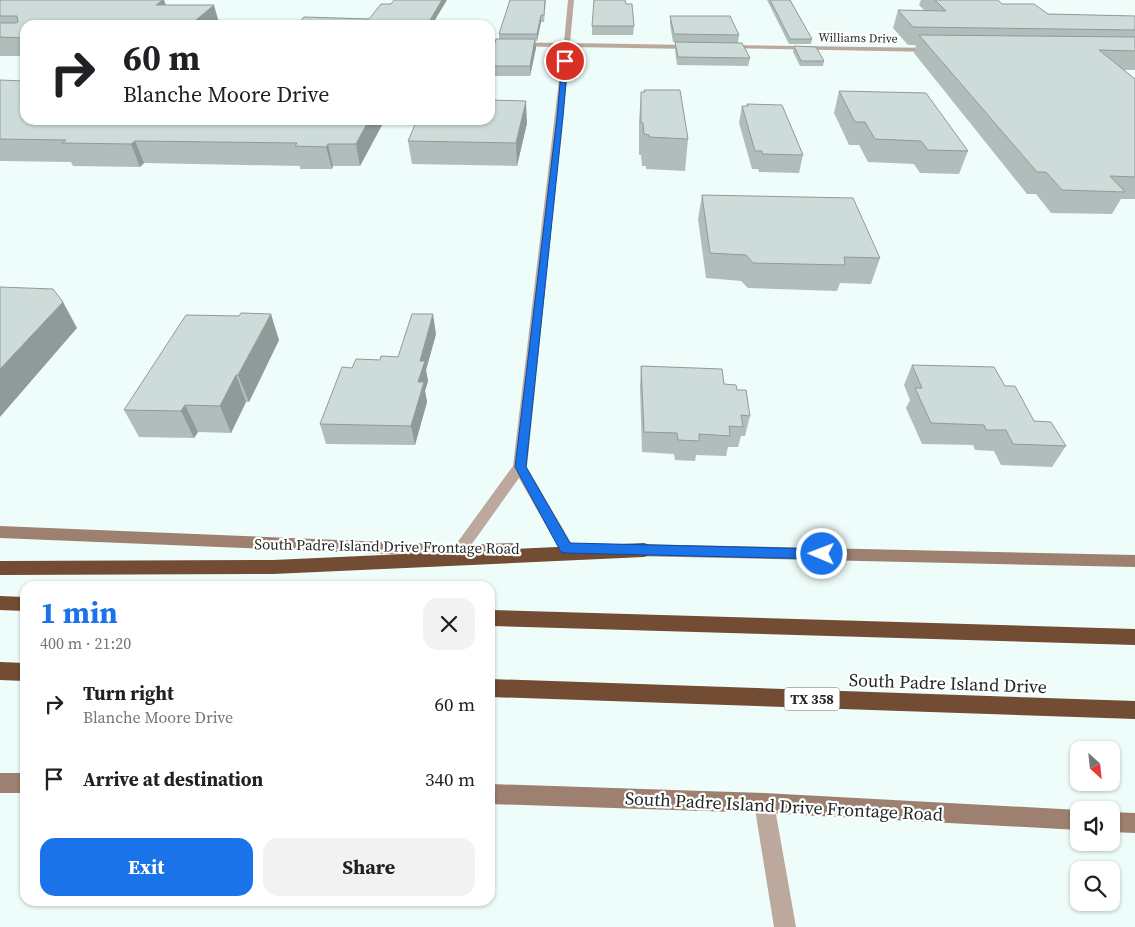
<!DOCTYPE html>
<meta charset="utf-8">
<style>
body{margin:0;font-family:"Source Serif 4",serif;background:#f2f2f2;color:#202124;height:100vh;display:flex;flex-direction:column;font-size:19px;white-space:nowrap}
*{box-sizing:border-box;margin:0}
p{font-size:16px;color:#757577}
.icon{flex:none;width:28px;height:28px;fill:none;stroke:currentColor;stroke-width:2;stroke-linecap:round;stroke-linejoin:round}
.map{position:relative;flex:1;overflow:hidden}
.details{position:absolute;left:20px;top:581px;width:475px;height:325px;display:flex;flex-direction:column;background:#fff;border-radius:15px;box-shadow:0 1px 4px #0004}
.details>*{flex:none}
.hud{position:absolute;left:20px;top:20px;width:475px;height:105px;border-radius:15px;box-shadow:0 1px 4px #0004;background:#fff;color:#202124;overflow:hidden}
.needle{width:32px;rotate:153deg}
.buttons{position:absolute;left:1070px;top:741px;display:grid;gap:10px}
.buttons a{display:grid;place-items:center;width:50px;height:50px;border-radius:10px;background:#fff;box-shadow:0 1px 4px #0004;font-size:25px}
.pin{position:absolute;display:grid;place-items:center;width:42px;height:42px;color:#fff;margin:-21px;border:2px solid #fff;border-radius:50%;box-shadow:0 1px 5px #0007}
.me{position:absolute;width:55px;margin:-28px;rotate:271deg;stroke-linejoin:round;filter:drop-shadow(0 0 4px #0008)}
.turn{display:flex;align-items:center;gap:18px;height:105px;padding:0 20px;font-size:22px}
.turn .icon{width:65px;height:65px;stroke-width:2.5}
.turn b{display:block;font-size:35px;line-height:42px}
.round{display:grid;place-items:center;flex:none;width:52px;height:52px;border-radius:15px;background:#f2f2f2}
.headline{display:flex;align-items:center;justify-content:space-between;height:85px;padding:0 20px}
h1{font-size:30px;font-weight:700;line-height:38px;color:#1a73e8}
.primary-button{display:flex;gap:10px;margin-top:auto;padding:10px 20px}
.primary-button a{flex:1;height:58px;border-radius:15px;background:#1a73e8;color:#fff;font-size:20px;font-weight:700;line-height:58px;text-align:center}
.primary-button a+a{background:#f2f2f2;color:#202124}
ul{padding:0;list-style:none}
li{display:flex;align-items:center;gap:15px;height:75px;padding:0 20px}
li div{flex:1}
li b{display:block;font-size:19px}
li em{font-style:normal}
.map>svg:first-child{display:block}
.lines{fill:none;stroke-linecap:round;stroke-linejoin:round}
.minor{fill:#bca89c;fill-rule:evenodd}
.tertiary{fill:#bca89c;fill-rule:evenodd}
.secondary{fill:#9d806f;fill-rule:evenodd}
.motorway{fill:#724c33;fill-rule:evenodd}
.wall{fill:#b0bdbb}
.shaded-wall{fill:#909a98}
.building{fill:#cddcd9;stroke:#909a98}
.route{fill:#1a73e8;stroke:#114b97}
.labels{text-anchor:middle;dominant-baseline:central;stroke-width:4.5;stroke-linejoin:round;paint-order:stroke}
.far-street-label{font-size:12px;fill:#232827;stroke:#fff}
.shield{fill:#fff;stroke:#656868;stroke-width:1}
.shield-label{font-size:14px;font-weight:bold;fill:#232827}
.street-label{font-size:15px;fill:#232827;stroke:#fff}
.near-street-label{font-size:18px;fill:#232827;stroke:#fff}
</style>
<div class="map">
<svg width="1135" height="927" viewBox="0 0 1135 927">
<rect width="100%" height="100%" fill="#eefdfa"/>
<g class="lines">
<!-- minor -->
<path class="minor" d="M764,793L771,796L774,803L796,927H774L754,803L757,796Z"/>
<!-- tertiary -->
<g class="tertiary">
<path d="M568,0H574L570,43L692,45L695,47L692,49L570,47L527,467L574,548L571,552L566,554L561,552L519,478L464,555L459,557L454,555L451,551L454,547L513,466L563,47L490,46V42L564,43Z"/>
<path d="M726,45L934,48L937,50L934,52L724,48L723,47Z"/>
</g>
<!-- secondary -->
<g class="secondary">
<path d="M0,526L459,545L512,543L517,545L520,549L517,553L512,555L459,557L0,538Z"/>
<path d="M633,544L1135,555V567L633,556L628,554L625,550L628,546Z"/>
<rect x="0" y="773" width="25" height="20"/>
<path d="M490,784L764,793L1079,810V830L764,813L490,804Z"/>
<path d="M1111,812L1135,813V833L1111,832Z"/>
</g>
<!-- motorway -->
<g class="motorway">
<path d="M644,543L650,545L652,550L650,555L644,557L273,574L0,575V561L273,560Z"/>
<path d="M0,596L25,597V611L0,610Z"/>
<path d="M490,610L1135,629V645L490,626Z"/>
<path d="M0,662L25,663V681L0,680Z"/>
<path d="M490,679L1135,701V719L490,697Z"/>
</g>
</g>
<!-- wall -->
<g class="wall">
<path d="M0,0L166,5L219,23L217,25H25V56H0Z"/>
<path d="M510,0H546L544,22H541L537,41H535L536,48L530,76H490V46H494L499,39V34Z"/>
<path d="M767,0H790L812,39L811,44H789Z"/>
<path d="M921,0H998L1002,4L1048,14L1135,16V70H1124L1135,79V199H1121L1112,214L1051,213L1036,194H1027L914,53L916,45H908L893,28L898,10H924L919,5Z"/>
<path d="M626,4L634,26L633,35H592V26Z"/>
<path d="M670,16L739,35L738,43L750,58L748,66L677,65L675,50V42H673L670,24Z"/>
<path d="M794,46L824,61L823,66H800L793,52Z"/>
<path d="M0,80L382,125L360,166H333L332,169H300V166L144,163L140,167L73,166L71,162L0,161Z"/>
<path d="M644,90L688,139L685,171L646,169V166H642L641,155H639V122L641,92H644Z"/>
<path d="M839,91L968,151L959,174L920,173L914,164L868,162L859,145H849L834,113Z"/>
<path d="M747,104L803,155L799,173L759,172L758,169H752L739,123L742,106H747Z"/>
<path d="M527,123L517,166L412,164L408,141Z"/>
<path d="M702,195L880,258L871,284L840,283L837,291L748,288L741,281L706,278L698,219Z"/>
<path d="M436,334L426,370L428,381L425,391L427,402L415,445L326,444L320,424L352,368L380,360L398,357Z"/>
<path d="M279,340L249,402H246L231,433L198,432L194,438L139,437L124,410Z"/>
<path d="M912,365L1005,386L1034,421L1066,446L1052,467L1001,465L994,451L975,450L973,445L922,444L906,408L910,400L904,385Z"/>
<path d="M641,366L724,384L737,390L750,416L745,436H741L738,447H728L726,456L696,455L695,461L675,460L674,454L642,452L640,387Z"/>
</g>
<!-- shaded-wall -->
<g class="shaded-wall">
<path d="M138,0H164L170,17Z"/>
<path d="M442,0H447L432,25H427Z"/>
<path d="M214,5L219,23L217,25H190Z"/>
<path d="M541,15V22L537,41V34Z"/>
<path d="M535,39L536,48L530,76V66Z"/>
<path d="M526,101L527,123L517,166L516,143Z"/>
<path d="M369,120H381L382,125L360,166L356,144Z"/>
<path d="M135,141L144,163L140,167L131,144Z"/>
<path d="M328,144L333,166L332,169L326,147Z"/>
<path d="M63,302L77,328L0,417V369Z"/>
<path d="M271,314L279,340L249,402L238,375Z"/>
<path d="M433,314L436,334L426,370L428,381L425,391L427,402L415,445L411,426L418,382L420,361Z"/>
<path d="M236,375L246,402L231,433L220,406Z"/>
<path d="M185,405L198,432L194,438L181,411Z"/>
</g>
<!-- building -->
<g class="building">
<path d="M0,0H163L156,5H214L190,25H25V38L0,37V23H16L18,22L17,16H0Z"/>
<path d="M394,0H442L427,25H297L304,17L369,19L381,4H391Z"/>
<path d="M510,0H545L544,15H541L537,34H499Z"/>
<path d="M594,0H625L626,4H632L634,26H592Z"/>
<path d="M770,0H790L812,39H790Z"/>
<path d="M935,0H998L1002,4H1034L1048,14L1135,16V30L913,27L898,10L946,11Z"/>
<path d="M670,16H730L739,35L674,34Z"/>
<path d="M919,35L1135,37V51L1099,50L1135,79V177L1110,176L1125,192L1062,190L1046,172H1037Z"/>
<path d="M496,39H535L530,66H490V46H494Z"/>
<path d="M675,42L742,43L750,58L678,57Z"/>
<path d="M794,46L816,47L824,61H801Z"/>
<path d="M0,80L25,81V120H369L356,144H328L326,147L295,146L297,143L135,141L131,144L62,143L66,140L0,139Z"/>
<path d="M644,90H680L688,139L649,137V135L644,134L643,123H641V92H645Z"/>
<path d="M839,91L926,93L968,151L928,150L921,141L875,139L865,122H855Z"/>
<path d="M490,100L526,101L516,143L408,141L417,120H490Z"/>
<path d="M747,104L782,105L803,155L762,154V151H755L742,106H748Z"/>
<path d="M702,195L853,198L880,258L844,257L845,265L753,263L746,255L710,253Z"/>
<path d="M0,287L53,289L63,302L0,369Z"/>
<path d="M241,313L271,314L238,375H236L220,406L185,405L181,411L124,410L186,315L239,316Z"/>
<path d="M412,314H433L420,361H425L418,382H424L411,426L320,424L342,367L352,368L356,359L380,360L381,356L398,357Z"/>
<path d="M912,365L994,367L1005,386H1015L1034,421L1051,422L1066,446L1013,444L1006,430H986L984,425L931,423L915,388H922Z"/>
<path d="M641,366L722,369L724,384L736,385L737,390H746L750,416L741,415L743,427L729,426L730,436L699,434V441L678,440L677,433L644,432Z"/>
</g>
<!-- route -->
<path class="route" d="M565,59L568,61L563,117L526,467L570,543L822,549L827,551L829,554L827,558L822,559L566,553L561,552L515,467L557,117L562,61Z"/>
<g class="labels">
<!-- far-street labels -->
<g class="far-street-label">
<text transform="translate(858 38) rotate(1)">Williams Drive</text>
</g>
<!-- shield labels -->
<rect class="shield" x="784.5" y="687.5" width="55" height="23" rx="4"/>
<g class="shield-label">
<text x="812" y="699">TX 358</text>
</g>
<!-- street labels -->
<g class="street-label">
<text transform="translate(387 546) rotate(1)">South Padre Island Drive Frontage Road</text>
</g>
<!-- near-street labels -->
<g class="near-street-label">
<text transform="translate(948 683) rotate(2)">South Padre Island Drive</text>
<text transform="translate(784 806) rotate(3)">South Padre Island Drive Frontage Road</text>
</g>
</g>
</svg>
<div class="buttons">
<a><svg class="needle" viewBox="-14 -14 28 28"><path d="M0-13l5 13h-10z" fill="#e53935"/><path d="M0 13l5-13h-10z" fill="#757577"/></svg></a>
<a><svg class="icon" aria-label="sound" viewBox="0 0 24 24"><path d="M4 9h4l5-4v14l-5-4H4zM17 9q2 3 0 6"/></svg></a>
<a><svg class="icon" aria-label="search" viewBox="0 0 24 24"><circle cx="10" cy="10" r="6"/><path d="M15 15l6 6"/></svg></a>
</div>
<div class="pin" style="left:565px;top:61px;background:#d93025"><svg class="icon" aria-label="arrive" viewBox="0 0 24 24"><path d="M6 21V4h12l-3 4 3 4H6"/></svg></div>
<svg class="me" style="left:822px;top:554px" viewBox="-20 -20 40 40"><circle r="17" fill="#1a73e8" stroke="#fff" stroke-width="3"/><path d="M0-11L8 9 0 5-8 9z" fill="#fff"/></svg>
<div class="hud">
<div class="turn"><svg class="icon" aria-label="right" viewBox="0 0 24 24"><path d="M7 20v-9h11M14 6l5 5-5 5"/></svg><div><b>60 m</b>Blanche Moore Drive</div></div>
</div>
<section class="details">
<div class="headline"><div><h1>1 min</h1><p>400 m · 21:20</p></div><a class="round"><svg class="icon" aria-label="close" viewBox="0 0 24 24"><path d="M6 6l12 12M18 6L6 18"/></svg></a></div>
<ul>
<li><svg class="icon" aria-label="right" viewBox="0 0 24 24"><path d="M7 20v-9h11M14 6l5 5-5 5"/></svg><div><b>Turn right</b><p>Blanche Moore Drive</p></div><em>60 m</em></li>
<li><svg class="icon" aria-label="arrive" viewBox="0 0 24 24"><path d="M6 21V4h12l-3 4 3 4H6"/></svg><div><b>Arrive at destination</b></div><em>340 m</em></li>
</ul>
<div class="primary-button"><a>Exit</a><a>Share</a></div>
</section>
</div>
